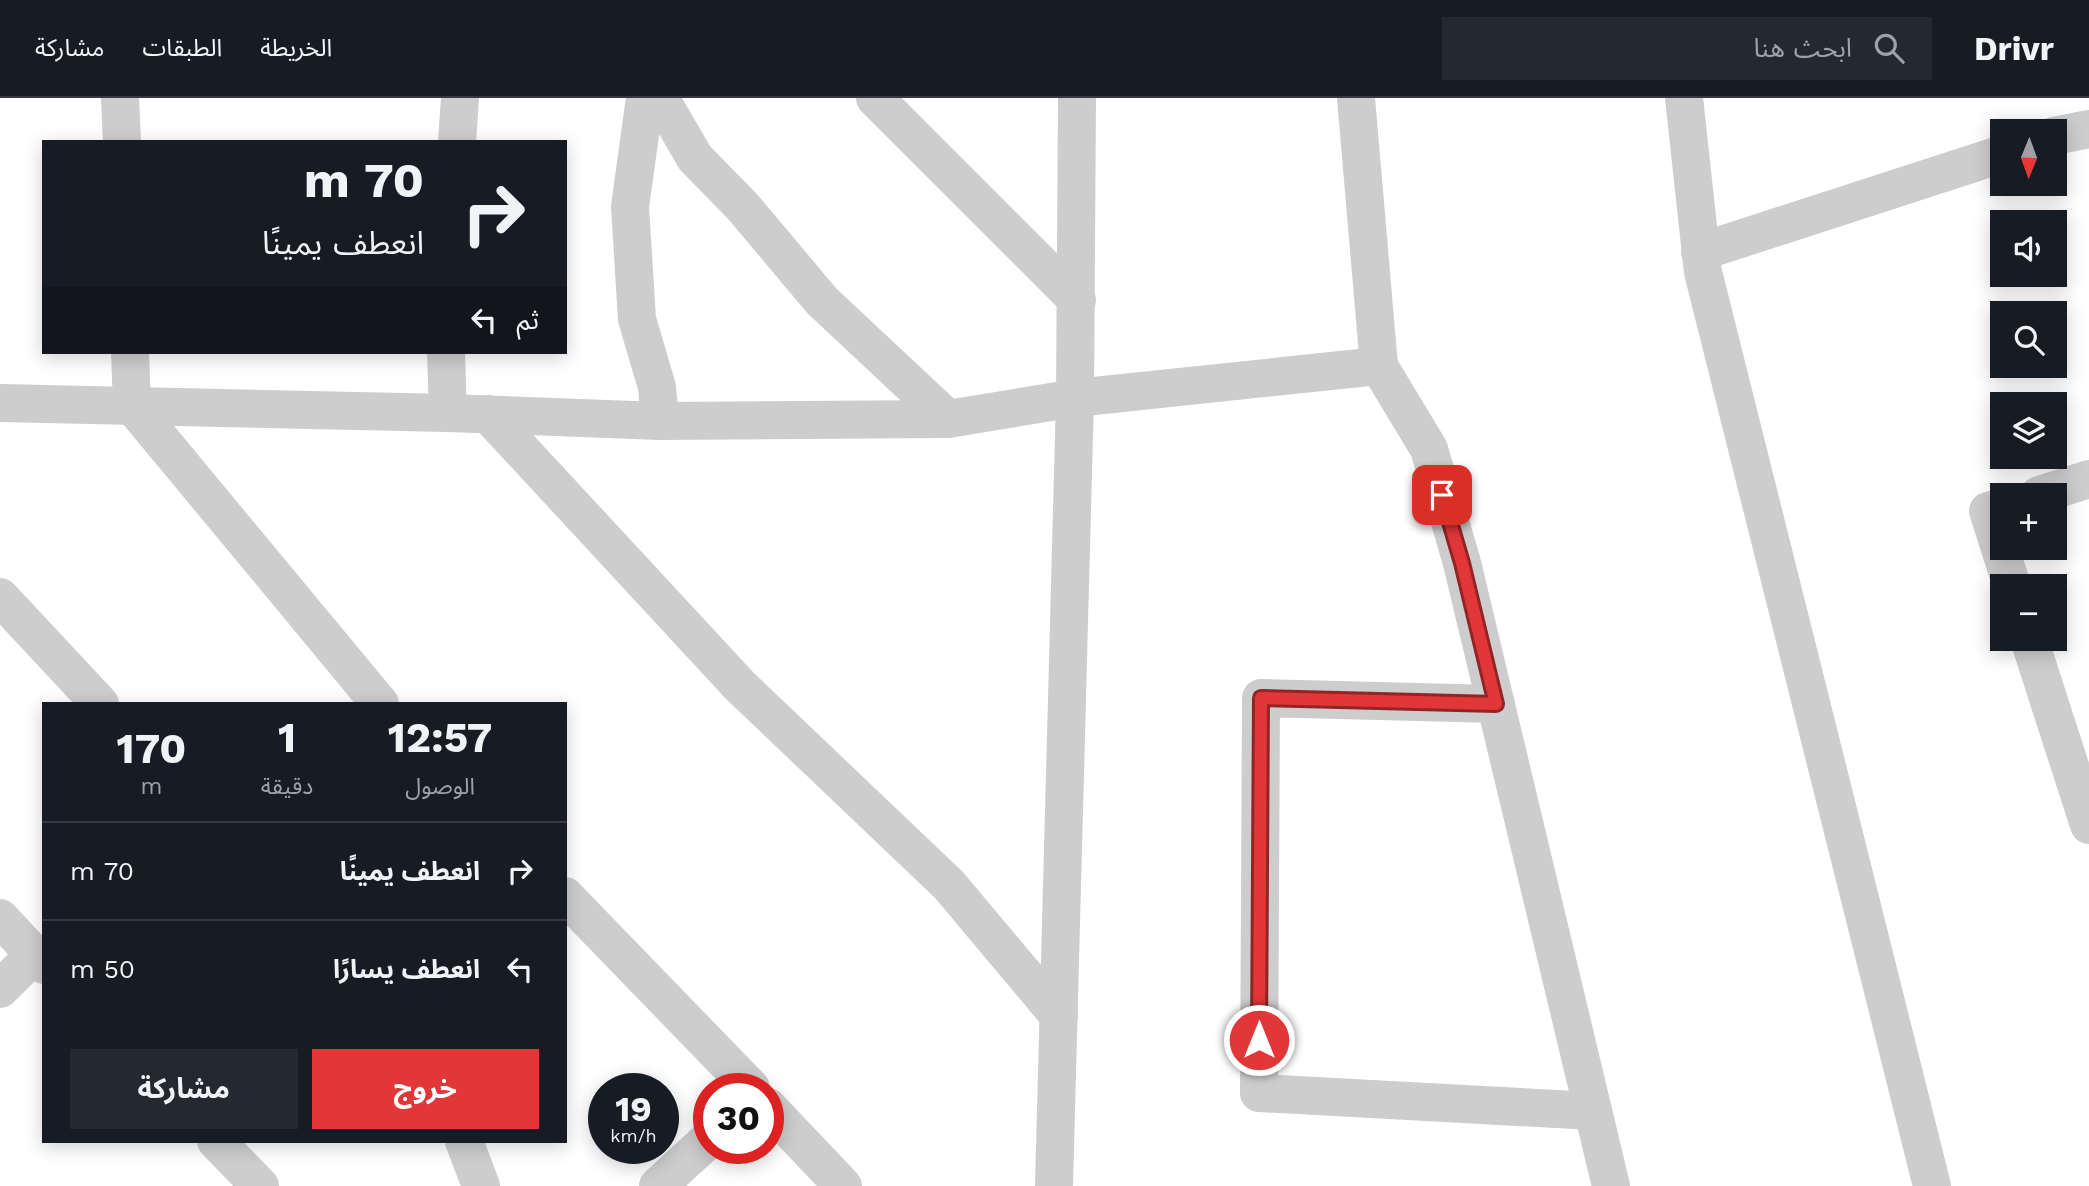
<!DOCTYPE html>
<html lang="ar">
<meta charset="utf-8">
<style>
body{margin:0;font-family:"Work Sans","Noto Sans Arabic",sans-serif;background:#242831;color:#f1f3f6;direction:rtl;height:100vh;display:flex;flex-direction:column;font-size:26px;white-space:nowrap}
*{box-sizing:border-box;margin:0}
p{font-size:23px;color:#9ea1a6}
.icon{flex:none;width:38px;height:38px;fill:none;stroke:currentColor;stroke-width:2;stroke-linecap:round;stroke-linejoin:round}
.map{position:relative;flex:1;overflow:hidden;direction:ltr}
.sheet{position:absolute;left:42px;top:604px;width:525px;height:441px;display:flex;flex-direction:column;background:#171b24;border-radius:0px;box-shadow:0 4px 18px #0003;direction:rtl}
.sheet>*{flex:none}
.top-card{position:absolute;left:42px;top:42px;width:525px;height:214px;border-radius:0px;box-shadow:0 4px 18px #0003;direction:rtl;background:#171b24;color:#f1f3f6;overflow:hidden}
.needle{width:46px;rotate:181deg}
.tools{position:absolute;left:1990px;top:21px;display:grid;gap:14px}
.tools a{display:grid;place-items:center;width:77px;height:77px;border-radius:0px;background:#171b24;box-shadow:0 4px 18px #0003;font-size:35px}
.speed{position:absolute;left:588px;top:975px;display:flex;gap:14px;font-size:35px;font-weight:700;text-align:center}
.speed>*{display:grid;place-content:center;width:91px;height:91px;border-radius:50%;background:#171b24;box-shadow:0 4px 18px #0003;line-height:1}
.speed small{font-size:18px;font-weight:400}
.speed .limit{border:10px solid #d22;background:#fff;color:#111}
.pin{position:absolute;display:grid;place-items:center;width:60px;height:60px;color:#fff;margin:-30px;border-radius:14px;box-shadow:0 4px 10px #0006}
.me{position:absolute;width:77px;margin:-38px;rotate:0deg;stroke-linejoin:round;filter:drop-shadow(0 0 5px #0008)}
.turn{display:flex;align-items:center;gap:24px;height:147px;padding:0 28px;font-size:32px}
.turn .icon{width:91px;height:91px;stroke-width:2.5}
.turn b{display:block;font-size:49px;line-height:60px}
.then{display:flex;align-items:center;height:66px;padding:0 28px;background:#0003;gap:14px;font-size:26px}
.eta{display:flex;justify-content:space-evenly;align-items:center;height:119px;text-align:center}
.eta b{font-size:42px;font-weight:700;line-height:49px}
.action{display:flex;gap:14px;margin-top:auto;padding:14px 28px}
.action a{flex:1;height:80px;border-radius:0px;background:#e23739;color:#fff;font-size:28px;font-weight:700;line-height:80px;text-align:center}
.action a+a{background:#242831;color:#f1f3f6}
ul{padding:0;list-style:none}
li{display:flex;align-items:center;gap:21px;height:98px;padding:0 28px;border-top:2px solid #363941}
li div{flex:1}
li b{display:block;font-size:26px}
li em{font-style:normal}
header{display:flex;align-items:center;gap:42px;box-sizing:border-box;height:98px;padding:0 35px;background:#171b24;border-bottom:2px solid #363941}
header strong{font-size:33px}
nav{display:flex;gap:38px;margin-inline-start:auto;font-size:24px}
.search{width:490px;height:63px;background:#242831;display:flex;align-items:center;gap:18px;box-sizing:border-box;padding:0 24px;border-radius:0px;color:#9ea1a6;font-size:26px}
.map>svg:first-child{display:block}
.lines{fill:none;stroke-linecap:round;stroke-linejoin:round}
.minor{stroke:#cdcdcd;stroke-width:38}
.route-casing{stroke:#932425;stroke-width:18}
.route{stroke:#e23739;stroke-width:12}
</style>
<header>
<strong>Drivr</strong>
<div class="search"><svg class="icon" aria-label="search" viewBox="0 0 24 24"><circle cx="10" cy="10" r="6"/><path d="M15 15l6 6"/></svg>ابحث هنا</div>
<nav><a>الخريطة</a><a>الطبقات</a><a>مشاركة</a></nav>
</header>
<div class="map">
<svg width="2089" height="1088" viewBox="0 0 2089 1088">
<rect width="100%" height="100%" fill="#fff"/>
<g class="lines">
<!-- minor -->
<g class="minor">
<path d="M120,0L122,44"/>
<path d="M645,0L630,109L637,221L657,289L660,323"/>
<path d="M660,0L695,60L743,109L822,203L948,321"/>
<path d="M875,0L1077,202"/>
<path d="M1356,0L1379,268L1429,351L1462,465L1611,1088"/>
<path d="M1684,0L1703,174L1932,1088"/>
<path d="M2054,38L2089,31"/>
<path d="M457,44L460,0"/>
<path d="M1700,154L2002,56"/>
<path d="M130,254L132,307L380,606"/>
<path d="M446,254L448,315"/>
<path d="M0,305L448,315L660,323L948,321L1075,300L1379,268"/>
<path d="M488,316L740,588L949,787L1059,918"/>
<path d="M2039,397L2089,381"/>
<path d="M2002,409L1988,413L2012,488"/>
<path d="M0,499L100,606"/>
<path d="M2029,541L2089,727"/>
<path d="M1496,606L1261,600L1259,995L1593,1013"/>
<path d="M565,798L751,990"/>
<path d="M0,820L44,867"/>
<path d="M0,891L34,857"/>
<path d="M768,1009L843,1088"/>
<path d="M216,1043L260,1088"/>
<path d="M464,1043L481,1088"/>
<path d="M658,1088L709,1041"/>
<path d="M1054,1088L1075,300L1077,0"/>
</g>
</g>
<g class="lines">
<!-- route casing -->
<g class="route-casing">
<path id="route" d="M1259,942L1261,600L1496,606L1462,465L1442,397"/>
</g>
<!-- route -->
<use href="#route" class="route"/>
</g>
</svg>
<div class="tools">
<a><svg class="needle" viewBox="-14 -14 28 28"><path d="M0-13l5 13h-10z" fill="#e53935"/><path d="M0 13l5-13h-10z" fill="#9ea1a6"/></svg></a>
<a><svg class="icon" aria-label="sound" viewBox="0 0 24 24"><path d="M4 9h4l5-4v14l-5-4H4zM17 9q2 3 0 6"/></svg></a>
<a><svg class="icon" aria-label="search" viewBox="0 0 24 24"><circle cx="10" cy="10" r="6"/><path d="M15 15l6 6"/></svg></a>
<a><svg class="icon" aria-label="layers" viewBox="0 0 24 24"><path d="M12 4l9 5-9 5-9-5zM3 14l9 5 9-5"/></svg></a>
<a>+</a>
<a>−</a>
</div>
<div class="speed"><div>19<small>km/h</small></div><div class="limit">30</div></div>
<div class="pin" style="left:1442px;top:397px;background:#d93025"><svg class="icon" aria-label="arrive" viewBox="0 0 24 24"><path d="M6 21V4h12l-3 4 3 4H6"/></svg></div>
<svg class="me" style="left:1259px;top:942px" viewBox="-20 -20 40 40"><circle r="17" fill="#e23739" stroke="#fff" stroke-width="3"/><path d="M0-11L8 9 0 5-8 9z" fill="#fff"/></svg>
<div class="top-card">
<div class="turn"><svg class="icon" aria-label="right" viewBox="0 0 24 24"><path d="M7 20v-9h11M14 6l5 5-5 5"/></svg><div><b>70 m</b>انعطف يمينًا</div></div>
<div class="then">ثم<svg class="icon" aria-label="left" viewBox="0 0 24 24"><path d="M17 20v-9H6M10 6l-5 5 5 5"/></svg></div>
</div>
<section class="sheet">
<div class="eta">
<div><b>12:57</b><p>الوصول</p></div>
<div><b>1</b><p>دقيقة</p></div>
<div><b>170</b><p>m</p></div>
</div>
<ul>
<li><svg class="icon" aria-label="right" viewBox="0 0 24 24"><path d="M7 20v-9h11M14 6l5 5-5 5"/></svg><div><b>انعطف يمينًا</b></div><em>70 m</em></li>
<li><svg class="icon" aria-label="left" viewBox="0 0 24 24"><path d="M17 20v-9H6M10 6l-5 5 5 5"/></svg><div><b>انعطف يسارًا</b></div><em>50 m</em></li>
</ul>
<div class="action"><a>خروج</a><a>مشاركة</a></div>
</section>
</div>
